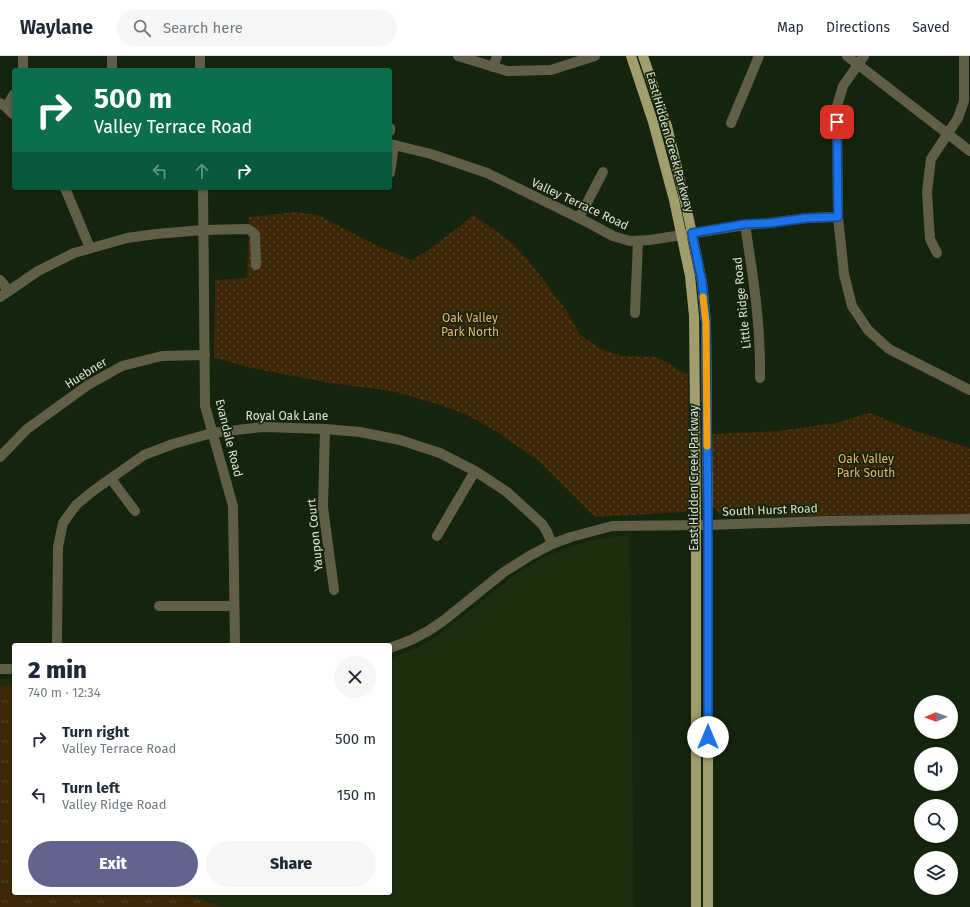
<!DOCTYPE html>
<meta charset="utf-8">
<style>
body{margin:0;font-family:"Fira Sans",sans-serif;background:#f6f6f7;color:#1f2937;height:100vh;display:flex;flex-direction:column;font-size:15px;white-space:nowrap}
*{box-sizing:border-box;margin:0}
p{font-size:13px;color:#747a83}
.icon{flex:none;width:22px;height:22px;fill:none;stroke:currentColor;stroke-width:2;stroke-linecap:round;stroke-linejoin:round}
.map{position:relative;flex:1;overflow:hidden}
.sheet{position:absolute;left:12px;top:587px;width:380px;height:252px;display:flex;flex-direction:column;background:#fff;border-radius:4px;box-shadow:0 1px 3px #0004}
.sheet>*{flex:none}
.hud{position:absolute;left:12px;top:12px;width:380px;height:122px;border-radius:4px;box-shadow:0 1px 3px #0004;background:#0b6e4f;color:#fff;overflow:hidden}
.needle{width:26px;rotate:269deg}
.buttons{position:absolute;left:914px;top:639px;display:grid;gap:8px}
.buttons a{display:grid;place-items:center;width:44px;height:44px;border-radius:50%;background:#fff;box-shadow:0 1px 3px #0004;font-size:20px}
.pin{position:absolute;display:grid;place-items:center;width:34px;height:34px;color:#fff;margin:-17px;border-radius:8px;box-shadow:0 2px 6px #0006}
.me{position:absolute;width:44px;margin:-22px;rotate:0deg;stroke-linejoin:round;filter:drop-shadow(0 0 3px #0008)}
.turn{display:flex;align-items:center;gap:14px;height:84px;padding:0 16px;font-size:18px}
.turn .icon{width:52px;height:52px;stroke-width:2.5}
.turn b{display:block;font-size:28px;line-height:34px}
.lanes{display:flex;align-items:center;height:38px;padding:0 16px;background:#0003;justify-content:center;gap:20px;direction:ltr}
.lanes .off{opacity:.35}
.round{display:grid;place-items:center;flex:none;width:42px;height:42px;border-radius:21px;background:#f6f6f7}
.headline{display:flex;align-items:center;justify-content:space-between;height:68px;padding:0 16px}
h1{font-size:24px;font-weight:800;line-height:30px}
.button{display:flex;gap:8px;margin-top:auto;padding:8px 16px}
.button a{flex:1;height:46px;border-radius:24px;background:#63648e;color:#fff;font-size:16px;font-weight:800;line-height:46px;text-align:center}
.button a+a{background:#f6f6f7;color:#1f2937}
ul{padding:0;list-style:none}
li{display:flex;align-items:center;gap:12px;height:56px;padding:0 16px}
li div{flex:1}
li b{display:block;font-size:15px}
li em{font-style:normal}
header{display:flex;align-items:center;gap:24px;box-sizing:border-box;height:56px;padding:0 20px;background:#fff;border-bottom:1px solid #e0e1e3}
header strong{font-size:19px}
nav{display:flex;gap:22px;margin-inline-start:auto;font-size:14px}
.search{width:280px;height:36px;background:#f6f6f7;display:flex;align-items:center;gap:10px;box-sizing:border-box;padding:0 14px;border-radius:22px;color:#747a83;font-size:15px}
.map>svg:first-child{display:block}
.built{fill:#1b2d0f}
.grass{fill:url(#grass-tufts)}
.park{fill:url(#park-dots)}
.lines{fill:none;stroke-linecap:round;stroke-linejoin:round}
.minor{stroke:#605e47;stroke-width:10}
.major{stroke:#a19d6d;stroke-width:10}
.route-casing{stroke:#114b97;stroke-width:10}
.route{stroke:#1a73e8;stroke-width:7}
.slow{stroke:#f59e0b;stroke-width:7}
.labels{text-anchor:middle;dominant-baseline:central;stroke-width:3.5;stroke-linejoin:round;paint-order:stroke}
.street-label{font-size:12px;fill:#d9e4d4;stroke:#15240c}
.park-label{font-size:12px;fill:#e9b36d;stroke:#15240c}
</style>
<header>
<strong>Waylane</strong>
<div class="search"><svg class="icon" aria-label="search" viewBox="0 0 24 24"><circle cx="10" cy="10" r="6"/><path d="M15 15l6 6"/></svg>Search here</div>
<nav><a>Map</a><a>Directions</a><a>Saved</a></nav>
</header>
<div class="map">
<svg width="970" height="851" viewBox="0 0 970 851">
<defs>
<pattern id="grass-tufts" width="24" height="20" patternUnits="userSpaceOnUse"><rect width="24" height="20" fill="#3d2706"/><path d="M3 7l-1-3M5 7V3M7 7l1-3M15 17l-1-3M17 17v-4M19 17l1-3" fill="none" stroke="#584629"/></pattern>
<pattern id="park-dots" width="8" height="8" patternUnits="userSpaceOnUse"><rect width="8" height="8" fill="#3d2706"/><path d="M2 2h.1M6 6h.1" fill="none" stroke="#584629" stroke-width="1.8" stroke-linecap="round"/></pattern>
</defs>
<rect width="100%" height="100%" fill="#15240c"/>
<!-- built -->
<path class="built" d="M630,478L634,851H0V623L14,622V837H390V603L432,584L520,515L544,501L586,485Z"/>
<!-- grass -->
<path class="grass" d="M14,629V837H178L225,851H0V630Z"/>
<!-- park -->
<g class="park">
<path d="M294,156L318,159L382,192L412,204L437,188L473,159L511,186L530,206L566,254L580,279L601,293L623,300L657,301L688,319L690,450L685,456L595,461L540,406L497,376L471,361L444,350L392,335L330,327L252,312L214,302L215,224L247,222L249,161Z"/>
<path d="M869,357L915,375L970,392V458L723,461L713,451V378L779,375L835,367Z"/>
</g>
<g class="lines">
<!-- minor -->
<g class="minor">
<path d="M23,0V14"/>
<path d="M112,0V14"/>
<path d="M200,0V14"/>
<path d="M458,0L507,15L551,14L595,0"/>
<path d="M847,0L970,95"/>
<path d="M864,0L843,30L837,50L838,161L844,218L852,250L868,274L889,293L970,334"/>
<path d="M493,11L497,0"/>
<path d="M0,47L6,51L14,59"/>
<path d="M6,51L14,38"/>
<path d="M731,67L759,0"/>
<path d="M390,75V72"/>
<path d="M390,88L431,98L487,117L591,168L613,180L630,185L650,184L745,169L770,167L807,162L838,161"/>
<path d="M390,117L394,89"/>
<path d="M65,132L90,192"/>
<path d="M203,132L205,350L233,450L235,589"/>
<path d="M579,162L603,116"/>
<path d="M745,169C753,219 761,270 760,322"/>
<path d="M937,197L930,183L927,136L931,103L958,62L964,45V0"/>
<path d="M0,224L9,235"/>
<path d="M0,241L38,215L74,197L127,182L156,178L203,174L248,173L255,178L256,209"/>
<path d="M635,257L638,185"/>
<path d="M325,373L323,451L334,534"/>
<path d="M0,401L27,373L88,329L122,310L162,300L205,299"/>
<path d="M111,423L135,455"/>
<path d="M437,480L475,415"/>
<path d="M159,550H234"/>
<path d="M57,589L58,491L63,467L76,449L93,435L144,399L173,388L212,377L263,371L325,373L360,376L400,384L440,397L475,415L507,436L542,468L547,476L552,488"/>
<path d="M390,592L411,584L428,575L443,565L504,516L531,499L552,488L571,481L612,470L708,469L826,465L970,463"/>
<path d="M0,613H14"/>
</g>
<!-- major -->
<g class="major">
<path d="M631,0L653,66L674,144L690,220L694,260L696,456V851"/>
<path d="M643,0L667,70L686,149L702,226L706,267L708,469V851"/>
</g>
</g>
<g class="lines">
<!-- route casing -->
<g class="route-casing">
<path id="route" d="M708,681V469L706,267L702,226L692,177L745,168L770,167L807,162L838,161L837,66"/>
</g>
<!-- route -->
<use href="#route" class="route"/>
<!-- slow -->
<path class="slow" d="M703,241L706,267L707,390"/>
</g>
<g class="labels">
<!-- street labels -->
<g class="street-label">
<text transform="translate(670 86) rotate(74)">East Hidden Creek Parkway</text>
<text transform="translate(580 148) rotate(25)">Valley Terrace Road</text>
<text transform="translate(742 247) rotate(-96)">Little Ridge Road</text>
<text transform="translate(86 317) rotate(-32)">Huebner</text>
<text x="287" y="360">Royal Oak Lane</text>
<text transform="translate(229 382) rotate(76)">Evandale Road</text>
<text transform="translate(694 422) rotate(-90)">East Hidden Creek Parkway</text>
<text transform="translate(770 454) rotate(-2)">South Hurst Road</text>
<text transform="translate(315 479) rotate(-96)">Yaupon Court</text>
</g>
<!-- park labels -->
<g class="park-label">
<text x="470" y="262">Oak Valley<tspan x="470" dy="14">Park North</tspan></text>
<text x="866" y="403">Oak Valley<tspan x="866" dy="14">Park South</tspan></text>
</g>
</g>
</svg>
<div class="buttons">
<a><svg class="needle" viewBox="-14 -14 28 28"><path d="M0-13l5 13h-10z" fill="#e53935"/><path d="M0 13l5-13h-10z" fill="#747a83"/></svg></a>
<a><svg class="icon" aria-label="sound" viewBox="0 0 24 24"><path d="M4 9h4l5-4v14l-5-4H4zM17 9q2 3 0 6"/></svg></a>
<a><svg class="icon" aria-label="search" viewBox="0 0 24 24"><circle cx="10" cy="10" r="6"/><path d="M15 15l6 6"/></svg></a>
<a><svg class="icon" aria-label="layers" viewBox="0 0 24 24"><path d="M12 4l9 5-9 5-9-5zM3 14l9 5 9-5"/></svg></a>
</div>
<div class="pin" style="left:837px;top:66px;background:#d93025"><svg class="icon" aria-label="arrive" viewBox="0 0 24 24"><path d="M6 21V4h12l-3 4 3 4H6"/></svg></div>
<svg class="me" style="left:708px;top:681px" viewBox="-20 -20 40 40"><circle r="19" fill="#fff"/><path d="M0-13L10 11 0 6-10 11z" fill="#1a73e8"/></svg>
<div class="hud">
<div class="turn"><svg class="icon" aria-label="right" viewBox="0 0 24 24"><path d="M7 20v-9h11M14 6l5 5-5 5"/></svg><div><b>500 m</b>Valley Terrace Road</div></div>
<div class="lanes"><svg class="icon off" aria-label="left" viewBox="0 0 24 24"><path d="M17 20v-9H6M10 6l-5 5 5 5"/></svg><svg class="icon off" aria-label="ahead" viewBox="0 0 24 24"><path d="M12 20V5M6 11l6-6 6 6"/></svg><svg class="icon" aria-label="right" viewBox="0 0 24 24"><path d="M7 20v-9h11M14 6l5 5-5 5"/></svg></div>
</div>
<section class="sheet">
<div class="headline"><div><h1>2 min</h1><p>740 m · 12:34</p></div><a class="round"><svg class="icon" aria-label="close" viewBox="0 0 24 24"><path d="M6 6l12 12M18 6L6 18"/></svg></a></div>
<ul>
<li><svg class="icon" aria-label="right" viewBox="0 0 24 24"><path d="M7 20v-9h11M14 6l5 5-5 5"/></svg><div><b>Turn right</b><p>Valley Terrace Road</p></div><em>500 m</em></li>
<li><svg class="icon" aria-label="left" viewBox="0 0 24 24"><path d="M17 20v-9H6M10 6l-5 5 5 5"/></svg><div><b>Turn left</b><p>Valley Ridge Road</p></div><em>150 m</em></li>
</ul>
<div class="button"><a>Exit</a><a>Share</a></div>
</section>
</div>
